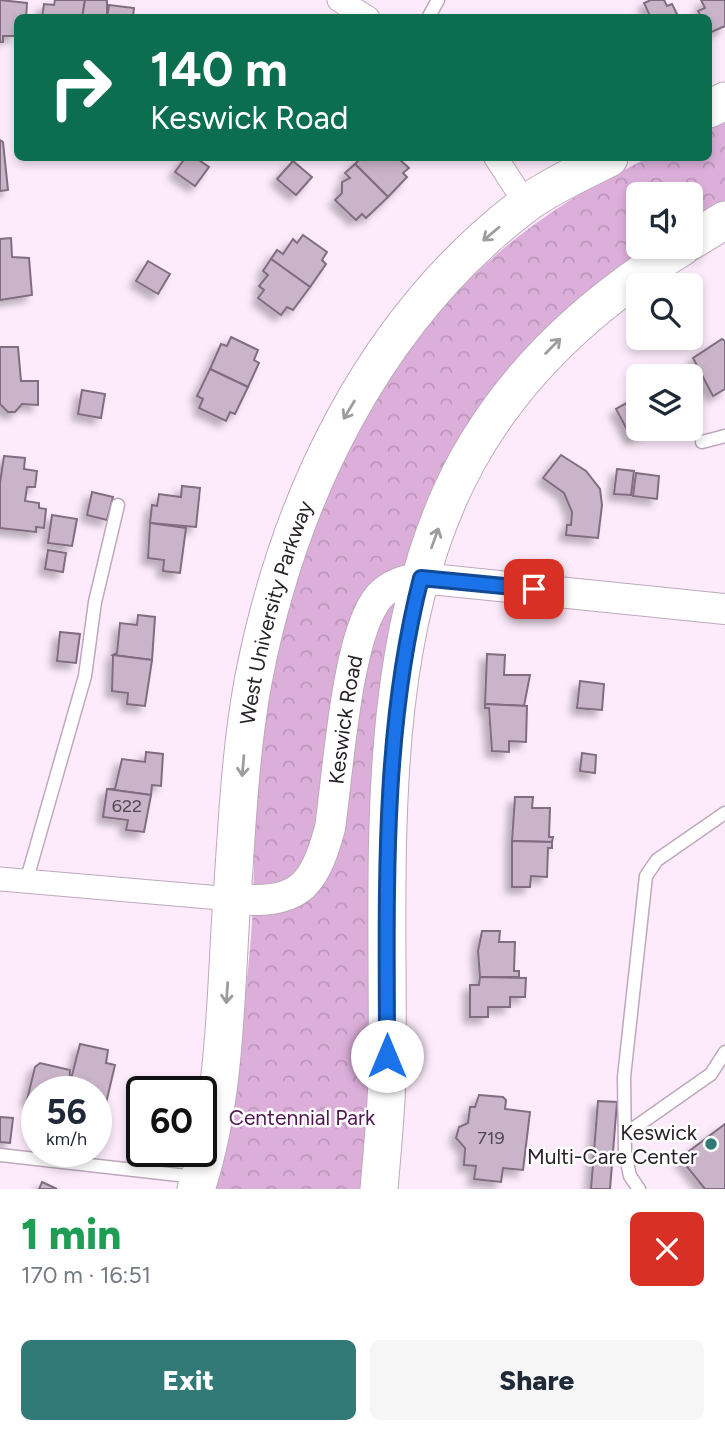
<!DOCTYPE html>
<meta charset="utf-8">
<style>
body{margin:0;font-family:Figtree,sans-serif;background:#f6f6f7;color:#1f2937;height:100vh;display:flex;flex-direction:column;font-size:26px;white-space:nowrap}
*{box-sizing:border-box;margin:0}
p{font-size:23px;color:#747a83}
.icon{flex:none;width:38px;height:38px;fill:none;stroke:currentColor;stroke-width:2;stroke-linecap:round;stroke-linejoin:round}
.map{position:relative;height:1189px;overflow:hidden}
.drawer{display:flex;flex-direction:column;background:#fff;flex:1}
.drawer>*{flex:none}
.hud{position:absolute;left:14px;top:14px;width:698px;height:147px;border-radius:10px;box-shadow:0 4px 10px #0003;background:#0b6e4f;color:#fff;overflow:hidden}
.buttons{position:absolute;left:626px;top:182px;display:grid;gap:14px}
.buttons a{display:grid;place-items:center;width:77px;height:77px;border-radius:10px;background:#fff;box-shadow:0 4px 10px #0003;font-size:35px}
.speed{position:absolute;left:21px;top:1076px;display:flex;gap:14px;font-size:35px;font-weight:700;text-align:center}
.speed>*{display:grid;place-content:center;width:91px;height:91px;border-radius:50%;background:#fff;box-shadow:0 4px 10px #0003;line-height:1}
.speed small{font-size:18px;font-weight:400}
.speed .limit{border:4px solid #111;border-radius:10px;background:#fff;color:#111}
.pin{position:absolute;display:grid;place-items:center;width:60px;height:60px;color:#fff;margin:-30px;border-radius:14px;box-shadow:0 4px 10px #0006}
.me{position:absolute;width:77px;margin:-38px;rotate:0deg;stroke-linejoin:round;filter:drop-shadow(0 0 5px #0008)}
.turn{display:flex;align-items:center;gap:24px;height:147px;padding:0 21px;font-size:32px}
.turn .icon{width:91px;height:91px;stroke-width:2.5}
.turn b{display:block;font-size:49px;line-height:60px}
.round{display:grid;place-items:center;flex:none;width:74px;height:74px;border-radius:10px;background:#f6f6f7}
.head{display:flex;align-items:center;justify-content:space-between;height:119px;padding:0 21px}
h1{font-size:42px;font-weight:800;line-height:52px;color:#1e9e55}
.button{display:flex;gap:14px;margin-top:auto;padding:14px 21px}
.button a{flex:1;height:80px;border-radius:10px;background:#317a78;color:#fff;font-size:28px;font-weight:800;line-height:80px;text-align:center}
.button a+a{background:#f6f6f7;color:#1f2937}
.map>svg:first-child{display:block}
.forest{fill:url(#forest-crowns)}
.building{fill:#cab4c9;stroke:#816d80;stroke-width:2;filter:url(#shadow)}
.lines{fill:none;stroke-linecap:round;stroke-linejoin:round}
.service-casing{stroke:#bda8bc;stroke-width:15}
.minor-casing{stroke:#bda8bc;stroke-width:25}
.tertiary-casing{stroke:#bda8bc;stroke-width:32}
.primary-casing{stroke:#bda8bc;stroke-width:39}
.service{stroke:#fff;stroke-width:12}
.minor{stroke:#fff;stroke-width:23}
.tertiary{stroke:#fff;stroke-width:30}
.primary{stroke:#fff;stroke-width:37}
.oneway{stroke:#9f9b9f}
.route-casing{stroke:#114b97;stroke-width:18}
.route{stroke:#1a73e8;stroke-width:12}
.poi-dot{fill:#317a78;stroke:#fefefe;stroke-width:2.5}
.labels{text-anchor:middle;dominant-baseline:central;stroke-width:5;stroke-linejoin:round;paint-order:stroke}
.number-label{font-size:18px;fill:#514651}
.street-label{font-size:21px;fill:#292129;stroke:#fefefe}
.park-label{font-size:21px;fill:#521753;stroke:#fefefe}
.poi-label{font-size:21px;fill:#292129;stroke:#fefefe;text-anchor:end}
</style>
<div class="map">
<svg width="725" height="1189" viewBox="0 0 725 1189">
<defs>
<pattern id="forest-crowns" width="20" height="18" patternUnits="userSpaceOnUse" patternTransform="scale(1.75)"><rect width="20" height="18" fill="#dcafda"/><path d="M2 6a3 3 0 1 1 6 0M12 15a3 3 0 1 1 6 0" fill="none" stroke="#bd96bb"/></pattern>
<filter id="shadow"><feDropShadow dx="-6" dy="6" stdDeviation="3.5" flood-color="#0004"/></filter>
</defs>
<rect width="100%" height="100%" fill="#fdebfc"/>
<!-- forest -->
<path class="forest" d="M725,122V208L691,228V194H639V247H664L603,289L429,515L369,1189H214C230,1101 246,1013 252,923C255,873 253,823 258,773C278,576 350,373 509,244C544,216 583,190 624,170C633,166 643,159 652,158C670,155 691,158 709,158V130Z"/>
<!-- building -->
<g class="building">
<path d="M0,0L27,3L26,18H18L15,36H3V42H0Z"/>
<path d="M55,0H85L82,18H42L44,4L54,5Z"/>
<path d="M85,0H107V18H82Z"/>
<path d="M651,0H664L667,6L672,4L679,18H651L644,3Z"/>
<path d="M701,0H725V26L709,33V18H702L698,11L705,8Z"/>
<path d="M109,5L134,8L133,16L144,18H107Z"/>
<path d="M0,140L3,142L8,190L0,191Z"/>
<path d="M185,158H196L209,167L195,186L175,172Z"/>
<path d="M361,158H398L409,168L403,173L407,177L388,197L355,164Z"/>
<path d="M293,161L312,177L296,195L277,179Z"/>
<path d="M355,164L388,197L366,218L362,214L356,220L335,200L342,193V182L350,178L345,173Z"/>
<path d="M303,235L327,252L322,260L326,264L310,287L271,259L277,250L283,254L293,239L297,243Z"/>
<path d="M11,238L12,257L29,258L32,295L0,300V239Z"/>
<path d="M271,259L310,287L293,310L287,307L281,315L258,298L264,290L259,286L268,275L263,271Z"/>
<path d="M148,261L170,274L158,294L136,281Z"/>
<path d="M231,337L258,350L254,360L259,363L248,387L210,369L221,344L227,346Z"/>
<path d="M722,339L725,341V389L713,396L693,358Z"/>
<path d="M0,347H18L21,381H38V405L22,404L15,412H8L0,404Z"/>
<path d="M210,369L248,387L235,414L230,412L226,421L199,408L203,399L197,396Z"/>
<path d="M82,390L105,394L101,418L78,414Z"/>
<path d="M639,396V429H650L632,439L616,409Z"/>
<path d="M561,455L586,471L600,489L602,505L598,538L566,535L567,525H571L572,512L564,493L543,478Z"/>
<path d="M4,456L25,458L24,469L37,471L35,487H27L25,501L39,503V508L46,509L44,528L36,527V532L0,528V483Z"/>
<path d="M617,469L634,471L631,495L614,494Z"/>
<path d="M636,473L659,476L657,499L633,496Z"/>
<path d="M182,486L200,488L196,527L150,523L152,505L157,506L159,494L181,497Z"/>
<path d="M92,492L113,497L107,520L87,515Z"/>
<path d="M52,515L77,519L72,546L48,543Z"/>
<path d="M150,523L186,528L180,573L163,571L164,560L148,558Z"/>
<path d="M48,550L66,553L63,572L45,569Z"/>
<path d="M138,615L155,617L152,660L113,655L117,653L120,623L137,625Z"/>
<path d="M60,632L80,634L76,663L57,661Z"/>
<path d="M487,654L505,655L504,675H530L524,706L485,704Z"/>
<path d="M113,655L152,660L145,706L127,704L128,693L112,691Z"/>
<path d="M580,681L604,684L602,710L577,708Z"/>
<path d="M485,704L527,706L526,742L509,741V752L492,751L489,708H485Z"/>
<path d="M146,752L163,754L161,786L152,785L151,795L107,789H115L122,759L145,762Z"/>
<path d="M582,753L596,755L595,773L580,771Z"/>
<path d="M107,789L151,795L144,832L126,830L128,820L103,817Z"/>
<path d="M515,797H533L532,808H550L549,837H553L552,842L512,841Z"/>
<path d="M512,841L552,842V848H548L547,877L531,876L530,887H512Z"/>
<path d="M482,931H500L499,942H515L514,971H519V977H480L478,951Z"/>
<path d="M480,977L526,978L525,997H510V1007H488V1017H470V985H479Z"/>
<path d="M80,1044L108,1050L106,1063L115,1065L103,1116L96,1114V1092H37V1102L27,1100L35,1067L40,1063L70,1070L69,1087Z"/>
<path d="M479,1095L503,1097L506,1100L505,1109L530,1112L523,1170L503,1168L501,1182L474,1179L476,1166L464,1165L465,1148L456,1138L459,1127L468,1123L470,1107H475Z"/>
<path d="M598,1101L617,1102L610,1189H591Z"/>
<path d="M0,1117L13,1118L10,1143L0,1142Z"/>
<path d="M725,1124V1189H705L680,1158Z"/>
<path d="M42,1182L57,1189H39Z"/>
</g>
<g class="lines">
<!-- service casing -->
<g class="service-casing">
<g id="service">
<path d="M428,18L438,0"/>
<path d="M702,442L725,436"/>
<path d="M26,882L85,676L95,602L118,505"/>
<path d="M627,1133L711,1074L725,1052"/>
<path d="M0,1155L196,1177"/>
<path d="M639,1189L630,1176L625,1153L624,1077L646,876L657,860L725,813"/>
</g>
</g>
<!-- minor casing -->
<g class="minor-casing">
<g id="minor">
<path d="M339,0L368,18"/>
<path d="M496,158L526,204"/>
<path d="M0,879L232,899"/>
</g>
</g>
<!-- tertiary casing -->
<g class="tertiary-casing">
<g id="tertiary">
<path id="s1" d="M232,899C296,904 313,891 330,828C338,773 346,645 375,602C385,586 403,580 421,578L725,609"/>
</g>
</g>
<!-- primary casing -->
<g class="primary-casing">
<g id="primary">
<path d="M709,109L725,101"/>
<path d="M691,241L725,220"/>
<path id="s2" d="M196,1189C227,1095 225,996 232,898C237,827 240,753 253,682C288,498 374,318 527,203C552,185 582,172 609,158"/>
<path d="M379,1189C382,1152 386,1115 387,1078C390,879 368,642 467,461C517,370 594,301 682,247"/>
</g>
</g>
<!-- service -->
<use href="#service" class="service"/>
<!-- minor -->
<use href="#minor" class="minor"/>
<!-- tertiary -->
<use href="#tertiary" class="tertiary"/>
<!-- primary -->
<use href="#primary" class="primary"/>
</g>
<!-- one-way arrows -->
<defs><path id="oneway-shaft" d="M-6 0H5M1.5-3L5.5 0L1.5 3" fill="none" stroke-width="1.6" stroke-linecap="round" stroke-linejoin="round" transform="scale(1.75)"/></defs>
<g class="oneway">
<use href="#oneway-shaft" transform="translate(491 234) rotate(140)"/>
<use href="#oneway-shaft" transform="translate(553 346) rotate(-45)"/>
<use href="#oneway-shaft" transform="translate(349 410) rotate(121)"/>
<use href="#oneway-shaft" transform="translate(435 538) rotate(-70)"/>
<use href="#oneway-shaft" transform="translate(243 766) rotate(95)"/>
<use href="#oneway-shaft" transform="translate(227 993) rotate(94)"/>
</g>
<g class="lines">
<!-- route casing -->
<g class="route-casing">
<path id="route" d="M387,1056C387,896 381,735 421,578L534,589"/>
</g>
<!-- route -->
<use href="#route" class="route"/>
</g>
<!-- markers -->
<circle class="poi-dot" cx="711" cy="1144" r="7"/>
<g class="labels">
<!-- number labels -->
<g class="number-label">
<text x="127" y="806">622</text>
<text x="491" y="1138">719</text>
</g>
<!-- street labels -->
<g class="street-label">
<text stroke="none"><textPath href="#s2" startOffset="584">West University Parkway</textPath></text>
<text stroke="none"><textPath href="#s1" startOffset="248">Keswick Road</textPath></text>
</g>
<!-- park labels -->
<g class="park-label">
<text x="302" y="1117">Centennial Park</text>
</g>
<!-- poi labels -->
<g class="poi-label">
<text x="697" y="1132">Keswick<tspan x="697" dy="24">Multi-Care Center</tspan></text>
</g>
</g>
</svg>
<div class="buttons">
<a><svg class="icon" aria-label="sound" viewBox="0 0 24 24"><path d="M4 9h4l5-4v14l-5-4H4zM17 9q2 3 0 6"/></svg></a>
<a><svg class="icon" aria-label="search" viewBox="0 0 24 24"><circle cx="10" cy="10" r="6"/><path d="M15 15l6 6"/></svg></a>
<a><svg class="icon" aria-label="layers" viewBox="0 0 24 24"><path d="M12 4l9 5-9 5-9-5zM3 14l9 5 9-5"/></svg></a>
</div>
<div class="speed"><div>56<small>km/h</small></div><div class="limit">60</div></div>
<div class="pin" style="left:534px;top:589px;background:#d93025"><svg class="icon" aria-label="arrive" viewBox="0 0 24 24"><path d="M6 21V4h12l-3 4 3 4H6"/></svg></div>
<svg class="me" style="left:387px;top:1056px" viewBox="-20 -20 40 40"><circle r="19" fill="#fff"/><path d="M0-13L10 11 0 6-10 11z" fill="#1a73e8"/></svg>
<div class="hud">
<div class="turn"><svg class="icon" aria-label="right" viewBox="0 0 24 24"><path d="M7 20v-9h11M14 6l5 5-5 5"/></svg><div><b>140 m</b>Keswick Road</div></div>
</div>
</div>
<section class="drawer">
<div class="head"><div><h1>1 min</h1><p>170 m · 16:51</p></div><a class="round" style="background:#d93025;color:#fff"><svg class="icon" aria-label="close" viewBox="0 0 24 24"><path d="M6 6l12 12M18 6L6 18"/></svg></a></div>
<div class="button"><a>Exit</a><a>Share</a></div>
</section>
